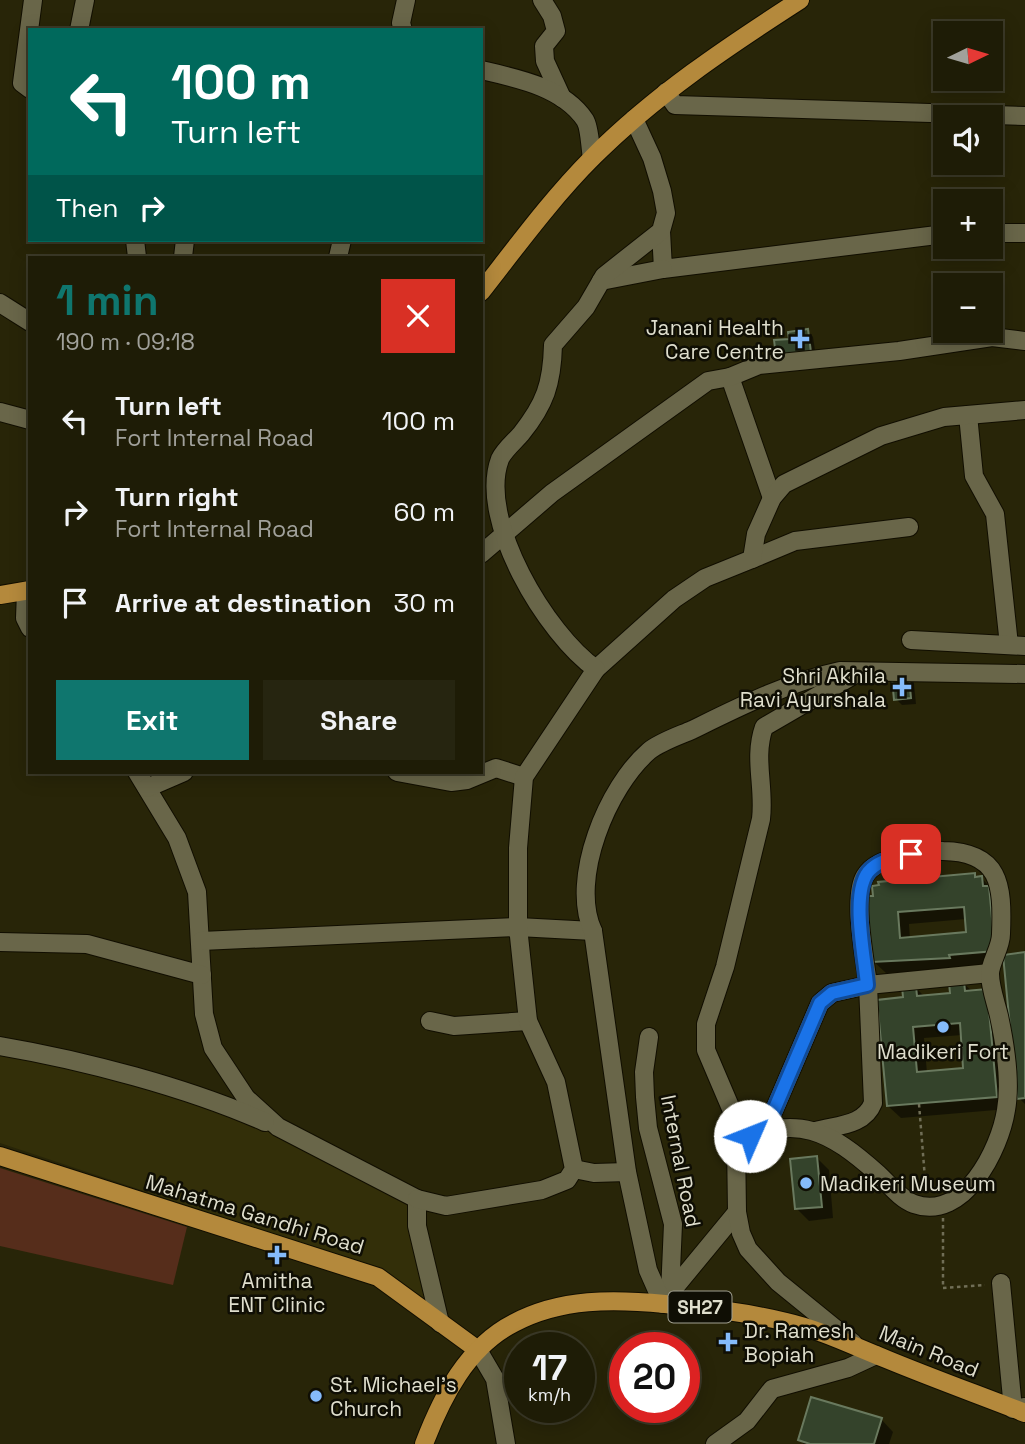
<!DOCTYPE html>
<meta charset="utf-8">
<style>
body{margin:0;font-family:"Space Grotesk",sans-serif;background:#262510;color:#f1f3f6;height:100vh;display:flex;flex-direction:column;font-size:26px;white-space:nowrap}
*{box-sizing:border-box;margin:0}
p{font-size:23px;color:#a1a19b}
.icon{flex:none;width:38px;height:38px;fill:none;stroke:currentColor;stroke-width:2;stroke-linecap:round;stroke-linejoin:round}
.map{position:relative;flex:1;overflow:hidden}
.side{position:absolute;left:28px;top:256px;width:455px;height:518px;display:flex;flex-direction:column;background:#1e1c06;border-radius:0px;box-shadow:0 4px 18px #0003,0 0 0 2px #3c3a28}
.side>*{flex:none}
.banner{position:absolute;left:28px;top:28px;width:455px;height:214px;border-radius:0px;box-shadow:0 4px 18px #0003,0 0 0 2px #3c3a28;background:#00695c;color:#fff;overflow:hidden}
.needle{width:46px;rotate:85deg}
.controls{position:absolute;left:933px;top:21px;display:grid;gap:14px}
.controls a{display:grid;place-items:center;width:70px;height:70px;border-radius:0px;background:#1e1c06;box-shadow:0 4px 18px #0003,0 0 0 2px #3c3a28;font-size:35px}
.speed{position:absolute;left:504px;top:1332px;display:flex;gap:14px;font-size:35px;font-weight:700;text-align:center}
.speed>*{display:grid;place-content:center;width:91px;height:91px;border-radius:50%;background:#1e1c06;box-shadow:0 4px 18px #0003,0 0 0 2px #3c3a28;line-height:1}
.speed small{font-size:18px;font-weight:400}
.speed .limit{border:10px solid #d22;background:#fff;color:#111}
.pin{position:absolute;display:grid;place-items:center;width:60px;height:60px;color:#fff;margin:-30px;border-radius:14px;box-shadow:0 4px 10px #0006}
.me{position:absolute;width:77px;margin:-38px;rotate:46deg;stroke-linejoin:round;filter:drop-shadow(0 0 5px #0008)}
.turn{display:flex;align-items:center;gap:24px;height:147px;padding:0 28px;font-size:32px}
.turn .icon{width:91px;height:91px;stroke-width:2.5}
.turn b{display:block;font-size:49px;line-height:60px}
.then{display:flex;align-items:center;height:66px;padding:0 28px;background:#0003;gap:14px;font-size:26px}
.round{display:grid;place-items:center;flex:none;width:74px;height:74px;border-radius:0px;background:#262510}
.headline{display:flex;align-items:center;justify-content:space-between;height:119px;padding:0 28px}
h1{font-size:42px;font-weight:700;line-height:52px;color:#0f766e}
.primary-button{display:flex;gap:14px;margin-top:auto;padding:14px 28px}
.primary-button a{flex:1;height:80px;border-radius:0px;background:#0f766e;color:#fff;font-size:28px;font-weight:700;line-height:80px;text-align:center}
.primary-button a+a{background:#262510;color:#f1f3f6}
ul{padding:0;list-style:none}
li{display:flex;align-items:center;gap:21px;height:91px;padding:0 28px}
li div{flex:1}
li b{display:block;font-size:26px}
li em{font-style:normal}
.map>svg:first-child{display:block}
.built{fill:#332f09}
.green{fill:#562d1b}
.shadow{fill:#0007;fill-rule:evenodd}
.building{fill:#34432b;stroke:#69795e;stroke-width:2;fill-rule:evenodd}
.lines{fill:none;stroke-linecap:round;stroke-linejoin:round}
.minor-casing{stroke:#110e00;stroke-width:20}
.major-casing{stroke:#110e00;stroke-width:20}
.path{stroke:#706e56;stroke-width:2.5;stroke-dasharray:3.5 3.5;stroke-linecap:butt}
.minor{stroke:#696649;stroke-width:18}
.major{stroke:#b4893c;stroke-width:18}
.route-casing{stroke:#114b97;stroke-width:18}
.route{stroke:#1a73e8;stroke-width:12}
.poi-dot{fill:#85bbfb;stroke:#0f0e04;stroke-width:2.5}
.labels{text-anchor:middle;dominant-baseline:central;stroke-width:5;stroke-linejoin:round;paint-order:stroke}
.shield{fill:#0f0e04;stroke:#a1a091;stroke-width:2}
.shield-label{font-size:19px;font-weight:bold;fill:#dfdecd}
.poi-label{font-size:21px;fill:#dfdecd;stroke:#0f0e04;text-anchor:start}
.street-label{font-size:21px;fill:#dfdecd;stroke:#0f0e04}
</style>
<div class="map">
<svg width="1025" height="1444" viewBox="0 0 1025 1444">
<rect width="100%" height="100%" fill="#282508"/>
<!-- built -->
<path class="built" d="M0,1049L201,1104L283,1136L412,1200L429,1303L381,1270L0,1143Z"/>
<!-- green -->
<path class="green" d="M0,1168L187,1227L173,1285L0,1246Z"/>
<!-- shadow -->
<g class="shadow">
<path d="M808,331L813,337L816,357L791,340Z"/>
<path d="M908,678L914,684L916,704L902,705L896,699Z"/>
<path d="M974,875L982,878L1000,900L1006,956L1025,954V1104L1019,1098L1005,962L961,967V970L886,973L873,961L868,898ZM966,919L968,934L910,939L909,924Z"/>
<path d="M963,983L973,992L987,991L1008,1109L901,1118L888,1106L905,999L916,988L925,997L952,994ZM962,1035L965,1069L927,1073L924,1038Z"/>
<path d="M817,1158L829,1170L833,1218L809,1221L796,1208Z"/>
<path d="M881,1419L893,1432L889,1444H804L800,1440Z"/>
</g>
<!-- building -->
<g class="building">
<path d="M808,329L811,352L776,356L774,340L789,339L788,332Z"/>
<path d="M909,677L911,698L894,700L892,678Z"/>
<path d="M975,873V877L982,876L983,886H989L995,951L949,955L950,958L872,962L866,896H873L872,886L879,885L878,882ZM964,907L966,932L900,938L898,912Z"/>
<path d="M1025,952V1098L1017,1099L1003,955Z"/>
<path d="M964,981L965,991L987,989L997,1097L887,1106L877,1000L903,997L902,987L916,986L917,996L950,993L949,983ZM960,1023L963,1068L917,1072L913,1027Z"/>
<path d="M817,1156L822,1207L795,1209L790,1159Z"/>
<path d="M811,1397L882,1418L874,1444H810L798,1440Z"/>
</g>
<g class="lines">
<!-- minor casing -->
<g class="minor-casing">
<g id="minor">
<path d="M542,0L552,16L556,31L544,46L545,61L562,98"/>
<path d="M79,30L85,0"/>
<path d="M403,30L401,23L406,0"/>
<path d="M481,70C516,78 563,87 585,120C590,128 590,147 592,158"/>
<path d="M30,89L22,83L33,0"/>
<path d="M666,92L675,105L1025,116"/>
<path d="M661,231L663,269L945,234"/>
<path d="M990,233H1025"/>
<path d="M135,240L137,257"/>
<path d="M183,257L185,240"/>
<path d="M338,257L342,240"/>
<path d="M601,281L663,269"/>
<path d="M0,303L30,322"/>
<path d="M730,377L772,498"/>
<path d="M0,412L30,420"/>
<path d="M968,415L974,476L995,514L1009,645"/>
<path d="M481,554L552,493L708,381L730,377L759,365L899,351L992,337L1025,341"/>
<path d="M752,559L795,541L909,527"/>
<path d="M26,592L25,618L30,628"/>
<path d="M911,640L1025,646"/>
<path d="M596,669L674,599L705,578L752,559L756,534L772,498L784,484L881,436L944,417L1025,410"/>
<path d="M137,772L177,838L197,892L204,1014L213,1048L246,1098L278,1127L417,1199V1226L440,1323"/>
<path d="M397,772L451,782L467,780L496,768L524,777"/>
<path d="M147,788L184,772"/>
<path d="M201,941L518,927L593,931"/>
<path d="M0,942L87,944L202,975"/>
<path d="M430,1021L454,1026L528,1021"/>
<path d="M649,1037L644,1072L645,1097L648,1128L673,1224L670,1293"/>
<path d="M0,1046C83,1060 189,1088 265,1122"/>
<path d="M816,1131C837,1125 864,1126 873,1103L868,985L990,973"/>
<path d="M736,1142C797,1113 830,1131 878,1174C889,1184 900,1199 914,1204C964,1222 1000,1149 1006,1110C1011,1082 1005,1044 999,1016C996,1003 990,987 990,974C990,962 1001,948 1001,934C1003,884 1000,852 943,851C929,850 915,853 901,856C888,860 873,863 865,876C852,897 865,959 868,985L832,993L820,1003L766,1129"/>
<path d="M574,1169L594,1173L627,1172"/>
<path d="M417,1199L446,1206L542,1190L567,1180L574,1169L556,1082L528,1021L518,927V848L524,777L596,669C547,635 477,520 500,459C504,450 515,441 521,434C545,404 552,384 553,345L586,307L604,276L661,231L666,213L662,191L652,158L634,119"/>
<path d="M1001,1283L1013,1409L1025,1407"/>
<path d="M671,1292L737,1212"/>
<path d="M663,1304L648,1270L627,1172L593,931C569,879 608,786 649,751C660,742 678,736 692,730C739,707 788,682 840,671L1025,674"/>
<path d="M853,1343L778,1282L748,1249L741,1233L737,1212L736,1142L732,1111L706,1050V1024L725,967L761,819C765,787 753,758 764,727L857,673"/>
<path d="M478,1350L495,1379L506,1444"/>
<path d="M715,1444L747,1421L772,1389L848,1368L876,1355"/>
</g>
</g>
<!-- major casing -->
<g class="major-casing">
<g id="major">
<path d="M481,292C517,246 552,198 593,157C655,95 727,47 800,0"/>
<path d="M0,595L30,590"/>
<path d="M0,1156L378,1277L478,1350"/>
<path d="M424,1444C442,1397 467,1347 514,1323C561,1298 614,1299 665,1304C706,1308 746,1312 786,1322C821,1330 853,1346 886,1359C932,1378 979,1395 1025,1413"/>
</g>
</g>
<!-- path -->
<g class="path">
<path d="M919,1104L926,1191"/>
<path d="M943,1218V1288L985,1285"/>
</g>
<!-- minor -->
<use href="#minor" class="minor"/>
<!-- major -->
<use href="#major" class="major"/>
</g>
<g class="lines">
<!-- route casing -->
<g class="route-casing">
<path id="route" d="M750,1136L766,1129L820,1003L832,993L867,985C865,958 849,888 871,869C882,859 898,857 911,854"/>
</g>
<!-- route -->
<use href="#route" class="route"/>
</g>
<!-- markers -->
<g class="poi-dot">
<path d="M796.5 328.5h7v7h7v7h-7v7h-7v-7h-7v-7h7z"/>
<path d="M898.5 676.5h7v7h7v7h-7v7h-7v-7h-7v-7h7z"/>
<circle cx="943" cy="1027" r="7"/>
<circle cx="806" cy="1183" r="7"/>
<path d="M273.5 1244.5h7v7h7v7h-7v7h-7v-7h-7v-7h7z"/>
<path d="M724.5 1331.5h7v7h7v7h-7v7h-7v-7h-7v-7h7z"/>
<circle cx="316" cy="1396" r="7"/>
</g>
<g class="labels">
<!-- shield labels -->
<rect class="shield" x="668.5" y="1291.5" width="63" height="31" rx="5"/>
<g class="shield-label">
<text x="700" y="1307">SH27</text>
</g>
<!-- poi labels -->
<g class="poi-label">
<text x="784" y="327" text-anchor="end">Janani Health<tspan x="784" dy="24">Care Centre</tspan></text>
<text x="886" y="675" text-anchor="end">Shri Akhila<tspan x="886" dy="24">Ravi Ayurshala</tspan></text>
<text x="943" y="1051" text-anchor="middle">Madikeri Fort</text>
<text x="820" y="1183">Madikeri Museum</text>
<text x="277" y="1280" text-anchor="middle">Amitha<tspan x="277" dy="24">ENT Clinic</tspan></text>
<text x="744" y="1330">Dr. Ramesh<tspan x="744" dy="24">Bopiah</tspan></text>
<text x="330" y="1384">St. Michael's<tspan x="330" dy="24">Church</tspan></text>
</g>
<!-- street labels -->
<g class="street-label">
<text transform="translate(681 1161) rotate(79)">Internal Road</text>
<text transform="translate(255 1214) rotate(17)">Mahatma Gandhi Road</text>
<text transform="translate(929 1351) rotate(22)">Main Road</text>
</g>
</g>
</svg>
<div class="controls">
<a><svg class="needle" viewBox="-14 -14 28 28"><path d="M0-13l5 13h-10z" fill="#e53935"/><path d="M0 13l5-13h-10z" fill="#a1a19b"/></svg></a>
<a><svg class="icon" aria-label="sound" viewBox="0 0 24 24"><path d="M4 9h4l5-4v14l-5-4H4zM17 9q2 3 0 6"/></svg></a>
<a>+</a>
<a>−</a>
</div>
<div class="speed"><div>17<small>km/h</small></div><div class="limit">20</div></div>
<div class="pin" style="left:911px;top:854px;background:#d93025"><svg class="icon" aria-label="arrive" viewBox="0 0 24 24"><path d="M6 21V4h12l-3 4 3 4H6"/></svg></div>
<svg class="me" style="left:750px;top:1136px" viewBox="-20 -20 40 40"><circle r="19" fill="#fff"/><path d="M0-13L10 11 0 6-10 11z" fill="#1a73e8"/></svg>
<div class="banner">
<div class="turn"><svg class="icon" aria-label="left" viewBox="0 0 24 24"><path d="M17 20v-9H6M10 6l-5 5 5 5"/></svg><div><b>100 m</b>Turn left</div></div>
<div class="then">Then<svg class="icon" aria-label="right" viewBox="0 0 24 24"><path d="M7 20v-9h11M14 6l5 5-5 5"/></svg></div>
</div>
<section class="side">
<div class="headline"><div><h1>1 min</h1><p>190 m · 09:18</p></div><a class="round" style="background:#d93025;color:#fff"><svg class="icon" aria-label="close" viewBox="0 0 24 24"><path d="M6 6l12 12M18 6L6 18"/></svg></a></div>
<ul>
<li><svg class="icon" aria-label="left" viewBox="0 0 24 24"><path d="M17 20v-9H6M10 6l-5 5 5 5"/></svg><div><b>Turn left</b><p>Fort Internal Road</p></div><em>100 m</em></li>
<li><svg class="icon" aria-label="right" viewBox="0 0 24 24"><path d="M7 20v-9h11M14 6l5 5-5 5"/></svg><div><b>Turn right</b><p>Fort Internal Road</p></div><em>60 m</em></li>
<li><svg class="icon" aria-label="arrive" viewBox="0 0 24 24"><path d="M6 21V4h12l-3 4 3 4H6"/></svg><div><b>Arrive at destination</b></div><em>30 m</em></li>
</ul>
<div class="primary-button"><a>Exit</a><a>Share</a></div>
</section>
</div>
